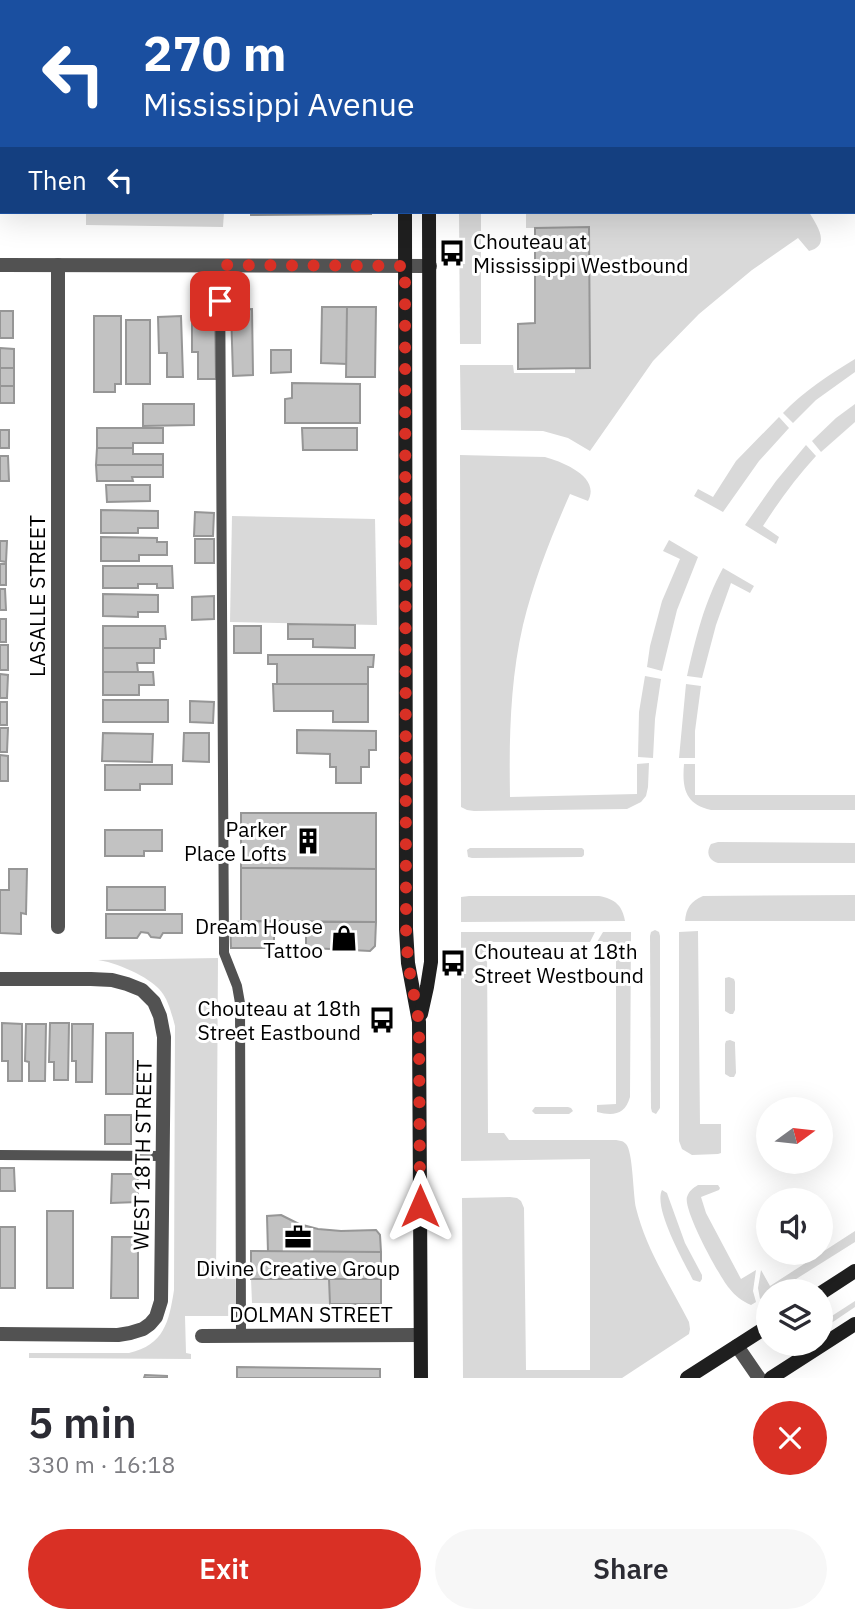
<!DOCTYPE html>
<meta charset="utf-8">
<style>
body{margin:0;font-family:"IBM Plex Sans",sans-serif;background:#f7f7f7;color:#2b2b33;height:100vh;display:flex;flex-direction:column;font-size:26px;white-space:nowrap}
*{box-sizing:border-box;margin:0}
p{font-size:23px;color:#7c7c81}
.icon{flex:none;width:38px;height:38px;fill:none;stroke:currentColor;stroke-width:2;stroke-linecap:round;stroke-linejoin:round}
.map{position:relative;height:1378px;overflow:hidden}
.sheet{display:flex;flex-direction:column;background:#fff;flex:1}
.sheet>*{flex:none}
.guide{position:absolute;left:0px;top:0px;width:856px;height:214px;box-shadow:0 7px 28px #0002;background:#1a4fa0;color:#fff;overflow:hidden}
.needle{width:46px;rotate:75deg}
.fabs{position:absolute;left:756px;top:1097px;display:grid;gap:14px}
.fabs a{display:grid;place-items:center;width:77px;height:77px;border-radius:50%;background:#fff;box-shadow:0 7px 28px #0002;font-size:35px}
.pin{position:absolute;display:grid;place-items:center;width:60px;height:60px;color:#fff;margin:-30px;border-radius:14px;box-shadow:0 4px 10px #0006}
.me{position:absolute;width:77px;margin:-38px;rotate:0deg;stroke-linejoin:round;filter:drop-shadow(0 0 5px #0008)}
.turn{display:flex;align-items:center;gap:24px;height:147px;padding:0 28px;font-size:32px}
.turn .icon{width:91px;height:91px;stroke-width:2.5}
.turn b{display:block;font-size:49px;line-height:60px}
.then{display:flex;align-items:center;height:66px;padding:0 28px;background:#0003;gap:14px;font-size:26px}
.round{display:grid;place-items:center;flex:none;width:74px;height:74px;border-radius:37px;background:#f7f7f7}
.overview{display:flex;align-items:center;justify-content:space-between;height:119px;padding:0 28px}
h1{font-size:42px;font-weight:600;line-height:52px}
.button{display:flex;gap:14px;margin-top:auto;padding:14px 28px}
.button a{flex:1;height:80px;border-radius:42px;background:#d93025;color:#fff;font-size:28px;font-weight:600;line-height:80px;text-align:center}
.button a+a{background:#f7f7f7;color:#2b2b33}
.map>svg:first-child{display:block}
.green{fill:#d9d9d9}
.building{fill:#c2c2c2;stroke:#969696;stroke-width:2}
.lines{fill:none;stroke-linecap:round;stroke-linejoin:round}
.service{stroke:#525252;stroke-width:10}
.minor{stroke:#525252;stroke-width:14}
.secondary{stroke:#1f1f1f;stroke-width:14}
.route{stroke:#d93025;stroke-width:12;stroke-dasharray:0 21.6}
.labels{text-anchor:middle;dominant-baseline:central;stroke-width:6;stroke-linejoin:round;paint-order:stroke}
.poi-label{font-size:21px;fill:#000;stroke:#fff;text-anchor:end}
.street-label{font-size:21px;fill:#000;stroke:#fff}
</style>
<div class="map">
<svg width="855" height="1378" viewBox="0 0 855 1378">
<rect width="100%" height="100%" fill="#fff"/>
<!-- green -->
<g class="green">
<path d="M86,212H224L223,227L86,225Z"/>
<path d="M459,212H481V344H460Z"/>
<path d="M526,212H809C816,224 832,245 809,251L798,238L752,270L699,314L653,361L590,451L568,438L543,431L461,430L460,365H513L514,373H575V368H590L589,228H526Z"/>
<path d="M855,359V372L816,400L793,423L783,413C804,391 829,375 855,359Z"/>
<path d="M855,404V422L821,452L812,441L836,418Z"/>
<path d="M779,417L789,428L759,461L723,512L694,496L698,489L713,497L736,461Z"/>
<path d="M806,445L816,456C796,478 779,501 763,526L779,537L776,544L745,525L776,481Z"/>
<path d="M460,455L545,457C563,462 601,477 588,501L570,494C551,537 534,580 523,625C510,681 509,740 510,797L637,794V764L649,763L648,787L646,796L641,802L627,809L474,811L467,810L461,807Z"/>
<path d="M232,516L375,519L377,625L230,622Z"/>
<path d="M669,540L698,557L677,610L662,671L647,667L650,646L662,601L680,559L663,551Z"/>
<path d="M723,568L754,586L750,593L731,583L716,625L702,678L687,676C696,637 704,603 723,568Z"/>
<path d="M645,676L661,679L655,719L653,758L638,757L639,712Z"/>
<path d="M686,684L701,686L695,731V758H679Z"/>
<path d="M684,764H695V795H855V810H711C685,804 682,788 684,764Z"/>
<path d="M718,842L855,843V863H718C708,860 706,852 711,844Z"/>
<path d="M470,848H582L584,850V855L582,857L472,858L468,857L467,850Z"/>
<path d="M855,895V921H685C686,908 691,901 703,896Z"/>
<path d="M469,896H599C615,899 622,905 625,921L461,922V897Z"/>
<path d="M655,930L659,932L660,936V1108L656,1114L652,1112L651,1108L650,936L651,932Z"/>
<path d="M698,931L700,1124H721V1153L718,1154L692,1155L682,1149L679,1141V932Z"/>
<path d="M461,932H595L590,942H487L488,1133H504L509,1140H616C620,1141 622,1140 626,1144C633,1151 633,1195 636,1208C646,1249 670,1285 689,1322L690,1329L689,1334L622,1378H463L462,1198L510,1197L517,1198L521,1201L524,1208L526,1370H590V1159L461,1161Z"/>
<path d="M603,932H631L630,1097C625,1115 613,1116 597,1112V1105L616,1104V942H597Z"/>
<path d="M218,958L216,1277H231L235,1279L236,1316H185L186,1353L191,1354V1359L29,1358V1353H129C164,1345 169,1322 174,1290L175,1026C167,996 164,988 136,973C123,967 112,962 98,960Z"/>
<path d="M729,977L734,979L735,982V1010L733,1014H730L725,1011V978Z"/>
<path d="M730,1040L735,1042V1045L736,1073L734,1077H730L725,1074V1044L726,1041Z"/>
<path d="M535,1107H568L571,1108L573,1111L569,1114H535L532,1111Z"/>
<path d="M698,1185H718L720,1188L719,1190L701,1197L706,1213L741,1279L756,1270L753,1291L756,1302L751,1305C742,1301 735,1296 729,1288C719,1276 683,1210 687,1197C689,1191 693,1188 698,1185Z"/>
<path d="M662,1190L667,1193L668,1196L685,1243L702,1275V1279L700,1282L693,1280C684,1262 653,1208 662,1190Z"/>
<path d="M855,1231V1242L777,1291L768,1292V1295L760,1299L758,1288L761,1270L770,1286Z"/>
<path d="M251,1279H329L330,1304L252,1303Z"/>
<path d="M855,1301V1307L821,1330V1323Z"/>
</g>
<!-- building -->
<g class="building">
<rect x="458" y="0" width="135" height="2"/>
<path d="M251,212H371V214L251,215Z"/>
<path d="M589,227L590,368L518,369V324L535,323V228Z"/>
<path d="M322,307H347V364L321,363Z"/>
<path d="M347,307H376L375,377H346Z"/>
<path d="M252,309L253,375L233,376L231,310Z"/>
<rect x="0" y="311" width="13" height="27"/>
<path d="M94,316H121V384H115V392H94Z"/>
<path d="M181,316L183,377H167V353H159L158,317Z"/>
<path d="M192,317H215L216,379H198V352H192Z"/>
<rect x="126" y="320" width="24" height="64"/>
<path d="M0,348L14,349V368H0Z"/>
<path d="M271,350H291V372L271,373Z"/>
<rect x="0" y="368" width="14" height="18"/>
<path d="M292,383L360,384V423H285V399L292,398Z"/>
<rect x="0" y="386" width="14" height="17"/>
<path d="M143,404H194V425L143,426Z"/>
<path d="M97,428H163V443H133V448H97Z"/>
<path d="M302,428H357V450H303Z"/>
<rect x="0" y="430" width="9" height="18"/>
<path d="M97,448H133V454H163V465H96Z"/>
<path d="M0,456H8L9,481H0Z"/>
<path d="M96,465H163V477H132L133,481H97Z"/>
<path d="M106,485H150V501L107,502Z"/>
<path d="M101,510L158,511V528H138V533H101Z"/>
<path d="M195,512L214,513L213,536H194Z"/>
<path d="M101,537L157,538V542H167V555H139V561H101Z"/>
<rect x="195" y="539" width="19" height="24"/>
<path d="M0,541H7L6,562L0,561Z"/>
<rect x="0" y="564" width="6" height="21"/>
<path d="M103,566H172L173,588H157V584H138V588H103Z"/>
<path d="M0,589H5L6,610H0Z"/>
<path d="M103,594L158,595V612H138V617L103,616Z"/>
<path d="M214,596V619L192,620V597Z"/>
<rect x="0" y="619" width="6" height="23"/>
<path d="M288,624L355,625V648L313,647V639H288Z"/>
<path d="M103,626H165L166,639H160V648H103Z"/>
<rect x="234" y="626" width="27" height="27"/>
<rect x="0" y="645" width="8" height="25"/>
<path d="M103,648H154V663H137L138,672H103Z"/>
<path d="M268,655H374L373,667H368V684H277V664H268Z"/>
<path d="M103,672H153L154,685H139V695H103Z"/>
<path d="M0,674L8,675L7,698H0Z"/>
<path d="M273,684H368V722H333V711H274Z"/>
<rect x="103" y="700" width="65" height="22"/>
<path d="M190,701L214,702L213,723L190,722Z"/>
<rect x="0" y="702" width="7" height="23"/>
<path d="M0,728H8L7,752H0Z"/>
<path d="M297,730L376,731V750H369V767H361V783H336V767H330V754L297,753Z"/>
<path d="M103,733L153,734L152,762L102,761Z"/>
<path d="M184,733H209V762L183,761Z"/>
<path d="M0,755L8,756V781H0Z"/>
<path d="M105,765H172V784H140V790H105Z"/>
<path d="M241,813H376V869L241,868Z"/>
<path d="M105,830H162V851H144V856H105Z"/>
<path d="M241,868L376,869V922L241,921Z"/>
<path d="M9,869H27L26,914L21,913V934L0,933V890H9Z"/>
<rect x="107" y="887" width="58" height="23"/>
<path d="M106,914H182V933H163L160,938L151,937L148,933L141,932L137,938H106Z"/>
<path d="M274,921V948H231L230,922Z"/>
<path d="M306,922H376L375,946L370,951L311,948L306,944V936L302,931L306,927Z"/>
<path d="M2,1023L22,1024V1081H8V1061H2Z"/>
<path d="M50,1023H69L68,1080H54V1062H49Z"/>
<path d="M26,1024H46L45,1081H29V1062L25,1061Z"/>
<path d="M72,1024H93L92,1082H76V1061H72Z"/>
<rect x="106" y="1033" width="27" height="61"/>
<rect x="105" y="1115" width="26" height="29"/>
<path d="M0,1168H14L15,1191H0Z"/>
<path d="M112,1174H138V1202L111,1203Z"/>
<rect x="47" y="1211" width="26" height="77"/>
<path d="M281,1215L299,1224L318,1229L341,1231L376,1230L380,1235L381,1252H268L267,1216Z"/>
<rect x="0" y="1227" width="15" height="61"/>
<path d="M112,1237H138V1298H111Z"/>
<path d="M251,1251L381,1252V1279H251Z"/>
<path d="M329,1279H381V1304H330Z"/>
<path d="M237,1367L380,1369V1378H237Z"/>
<path d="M145,1375L167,1376V1378H144Z"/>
</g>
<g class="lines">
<!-- service -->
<g class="service">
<path d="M785,0V2"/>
<path d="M220,265L224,946V953L237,986L240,1003L241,1335"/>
<path d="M0,1155L162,1156"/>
</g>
<!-- minor -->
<g class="minor">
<path d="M0,265L430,266"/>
<path d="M58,265V927"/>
<path d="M0,979H91L112,980L127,984L142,990L154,1002L160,1016L164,1037L161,1301L156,1317L150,1324L143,1329L130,1333L118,1335L0,1334"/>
<path d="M202,1336L420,1335"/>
<path d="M737,1346L759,1378"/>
</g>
<!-- secondary -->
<g class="secondary">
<path d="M417,0V2"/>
<path d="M405,212L406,929L408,963L419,1022L421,1378"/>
<path d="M421,1014L427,987L431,962L429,212"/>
<path d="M821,1293L855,1271"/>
<path d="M687,1378L768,1326"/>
<path d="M771,1378L855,1324"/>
</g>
</g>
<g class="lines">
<!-- route -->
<path class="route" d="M220,301V265L405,266L406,929L408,963L419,1022L420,1206"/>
</g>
<!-- icons -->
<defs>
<g id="bus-bare" transform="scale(2.1)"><path d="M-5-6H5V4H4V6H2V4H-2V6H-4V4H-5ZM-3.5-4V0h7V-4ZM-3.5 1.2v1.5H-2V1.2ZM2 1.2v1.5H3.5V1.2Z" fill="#000" stroke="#fff" stroke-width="2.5" paint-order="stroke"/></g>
<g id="building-bare" transform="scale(2.1)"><path d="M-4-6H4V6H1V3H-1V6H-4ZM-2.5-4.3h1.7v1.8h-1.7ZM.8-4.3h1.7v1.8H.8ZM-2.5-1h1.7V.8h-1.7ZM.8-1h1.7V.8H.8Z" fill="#000" stroke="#fff" stroke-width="2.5" paint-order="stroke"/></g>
<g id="shop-bare" transform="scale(2.1)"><path d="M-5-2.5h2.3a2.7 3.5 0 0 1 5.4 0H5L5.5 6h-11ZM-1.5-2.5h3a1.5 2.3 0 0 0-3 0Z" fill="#000" stroke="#fff" stroke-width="2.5" paint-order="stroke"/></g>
<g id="office-bare" transform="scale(2.1)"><path d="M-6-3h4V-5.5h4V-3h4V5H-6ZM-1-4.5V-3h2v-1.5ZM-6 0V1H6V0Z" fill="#000" stroke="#fff" stroke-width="2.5" paint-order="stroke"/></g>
</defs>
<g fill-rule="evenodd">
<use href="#bus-bare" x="452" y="253"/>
<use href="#building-bare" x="308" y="841"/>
<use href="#shop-bare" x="344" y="938"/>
<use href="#bus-bare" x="453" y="963"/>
<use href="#bus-bare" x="382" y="1020"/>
<use href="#office-bare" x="298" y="1237"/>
</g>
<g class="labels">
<!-- poi labels -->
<g class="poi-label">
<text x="473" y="241" text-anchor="start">Chouteau at<tspan x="473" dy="24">Mississippi Westbound</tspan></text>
<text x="287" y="829">Parker<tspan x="287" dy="24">Place Lofts</tspan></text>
<text x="323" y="926">Dream House<tspan x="323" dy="24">Tattoo</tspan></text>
<text x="474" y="951" text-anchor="start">Chouteau at 18th<tspan x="474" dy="24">Street Westbound</tspan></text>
<text x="361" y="1008">Chouteau at 18th<tspan x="361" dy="24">Street Eastbound</tspan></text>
<text x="298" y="1268" text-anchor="middle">Divine Creative Group</text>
</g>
<!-- street labels -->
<g class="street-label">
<text transform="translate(37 596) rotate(-90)">LASALLE STREET</text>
<text transform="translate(142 1155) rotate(-89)">WEST 18TH STREET</text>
<text x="311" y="1314">DOLMAN STREET</text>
</g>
</g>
</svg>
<div class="fabs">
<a><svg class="needle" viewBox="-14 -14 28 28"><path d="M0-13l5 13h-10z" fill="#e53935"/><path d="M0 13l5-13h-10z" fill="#7c7c81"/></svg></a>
<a><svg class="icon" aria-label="sound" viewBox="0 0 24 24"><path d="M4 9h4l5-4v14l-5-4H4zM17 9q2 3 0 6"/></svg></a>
<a><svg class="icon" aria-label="layers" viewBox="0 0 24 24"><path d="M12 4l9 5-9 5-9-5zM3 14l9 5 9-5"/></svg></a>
</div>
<div class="pin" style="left:220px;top:301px;background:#d93025"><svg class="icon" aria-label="arrive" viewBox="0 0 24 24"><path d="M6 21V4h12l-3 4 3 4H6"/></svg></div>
<svg class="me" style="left:420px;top:1206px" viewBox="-20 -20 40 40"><path d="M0-17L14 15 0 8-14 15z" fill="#d93025" stroke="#fff" stroke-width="4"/></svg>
<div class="guide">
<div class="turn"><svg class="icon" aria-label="left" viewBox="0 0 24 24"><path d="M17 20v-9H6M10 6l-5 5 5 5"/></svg><div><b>270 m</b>Mississippi Avenue</div></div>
<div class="then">Then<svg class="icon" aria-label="left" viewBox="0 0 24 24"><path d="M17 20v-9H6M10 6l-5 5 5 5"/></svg></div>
</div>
</div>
<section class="sheet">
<div class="overview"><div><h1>5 min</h1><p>330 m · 16:18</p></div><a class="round" style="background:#d93025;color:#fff"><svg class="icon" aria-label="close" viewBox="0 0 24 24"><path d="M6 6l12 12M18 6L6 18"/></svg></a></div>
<div class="button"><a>Exit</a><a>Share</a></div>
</section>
